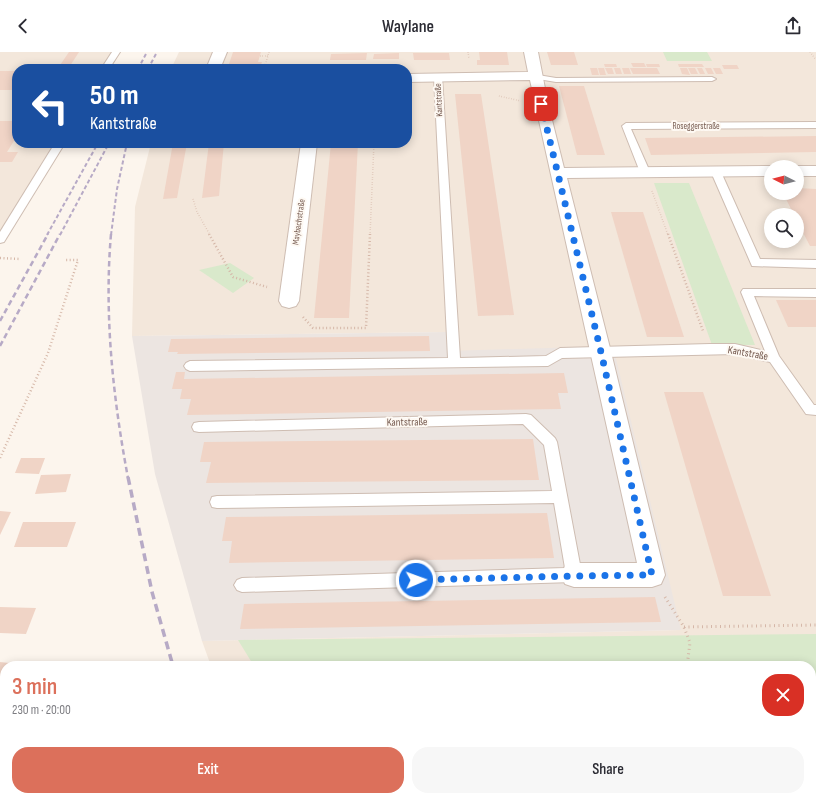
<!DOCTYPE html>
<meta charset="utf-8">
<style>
body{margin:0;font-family:"Sofia Sans Condensed",sans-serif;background:#f7f7f7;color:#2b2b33;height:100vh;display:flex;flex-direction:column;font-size:15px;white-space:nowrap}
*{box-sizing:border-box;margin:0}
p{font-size:13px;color:#7c7c81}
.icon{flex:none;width:22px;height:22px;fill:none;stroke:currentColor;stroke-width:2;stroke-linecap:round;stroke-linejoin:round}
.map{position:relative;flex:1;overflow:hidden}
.drawer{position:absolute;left:0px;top:609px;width:816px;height:140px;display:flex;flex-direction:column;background:#fff;border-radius:16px 16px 0 0;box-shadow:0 2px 10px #0003}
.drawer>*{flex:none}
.guide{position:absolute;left:12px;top:12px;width:400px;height:84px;border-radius:16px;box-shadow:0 2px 10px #0003;background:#1a4fa0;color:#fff;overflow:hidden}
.needle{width:26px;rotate:276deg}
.fabs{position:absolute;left:764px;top:108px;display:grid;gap:8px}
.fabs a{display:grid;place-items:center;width:40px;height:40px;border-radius:50%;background:#fff;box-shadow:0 2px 10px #0003;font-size:20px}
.pin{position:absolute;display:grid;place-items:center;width:34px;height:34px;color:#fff;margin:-17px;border-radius:8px;box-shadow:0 2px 6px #0006}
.me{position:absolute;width:44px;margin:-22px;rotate:88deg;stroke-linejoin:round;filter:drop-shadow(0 0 3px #0008)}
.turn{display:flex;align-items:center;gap:14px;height:84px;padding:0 12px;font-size:18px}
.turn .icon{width:52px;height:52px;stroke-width:2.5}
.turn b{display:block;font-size:28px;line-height:34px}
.round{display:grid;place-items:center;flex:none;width:42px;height:42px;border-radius:16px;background:#f7f7f7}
.summary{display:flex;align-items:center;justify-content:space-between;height:68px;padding:0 12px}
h1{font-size:24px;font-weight:600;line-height:30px;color:#dc705b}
.action{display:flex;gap:8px;margin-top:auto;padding:8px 12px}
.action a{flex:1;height:46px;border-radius:16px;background:#dc705b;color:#fff;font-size:16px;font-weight:600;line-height:46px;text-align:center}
.action a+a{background:#f7f7f7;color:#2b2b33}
header{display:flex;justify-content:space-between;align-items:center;height:52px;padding:0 12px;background:#fff;font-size:18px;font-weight:600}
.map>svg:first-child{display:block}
.residential{fill:#f3e7db;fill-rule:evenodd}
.industrial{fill:#ece5e1}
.green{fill:#d9e9cb}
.building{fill:#f0d4c6}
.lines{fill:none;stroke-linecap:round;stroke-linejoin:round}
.service-casing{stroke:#cebdb2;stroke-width:2}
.minor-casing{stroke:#cebdb2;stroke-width:2}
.path-far2{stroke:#d5b7a8;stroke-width:1.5;stroke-dasharray:0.5 2;stroke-linecap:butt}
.path-far1{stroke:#d5b7a8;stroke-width:2.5;stroke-dasharray:1 2.5;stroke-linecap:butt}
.path{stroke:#d5b7a8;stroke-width:3;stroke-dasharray:1 3.5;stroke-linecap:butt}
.service{fill:#fff;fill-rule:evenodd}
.minor{fill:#fff;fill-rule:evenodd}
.rail-far2{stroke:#b7aac6;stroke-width:2;stroke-dasharray:4 2.5;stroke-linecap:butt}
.rail-far1{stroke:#b7aac6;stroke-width:2.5;stroke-dasharray:5.5 3.5;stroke-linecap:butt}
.rail{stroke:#b7aac6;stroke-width:3.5;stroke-dasharray:8 5;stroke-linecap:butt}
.route{stroke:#1a73e8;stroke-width:7;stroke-dasharray:0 12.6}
.labels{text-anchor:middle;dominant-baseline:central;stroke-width:4;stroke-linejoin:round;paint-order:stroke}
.far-street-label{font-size:9px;fill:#765b50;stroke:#fef9f3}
.street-label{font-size:11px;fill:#765b50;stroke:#fef9f3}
</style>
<header><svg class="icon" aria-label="back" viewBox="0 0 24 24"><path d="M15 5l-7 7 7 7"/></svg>Waylane<svg class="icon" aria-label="share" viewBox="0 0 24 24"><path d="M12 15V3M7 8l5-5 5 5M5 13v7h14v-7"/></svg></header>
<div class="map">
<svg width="816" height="749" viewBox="0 0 816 749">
<rect width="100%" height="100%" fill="#fcf5ed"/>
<!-- residential -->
<g class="residential">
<path d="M0,0H116L106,17H17V91H60L0,188Z"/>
<path d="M179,0H816V749H262L260,744H811V614H211L202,589L681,578L447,299L446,280L132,284L135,155L151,91H407V17H171ZM771,115H797V141H771ZM771,163H797V189H771Z"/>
</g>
<!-- industrial -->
<path class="industrial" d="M446,280L448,299L613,294L681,578L202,589L155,422L132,284Z"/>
<!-- green -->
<g class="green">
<path d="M663,0H707L712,9H667Z"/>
<path d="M654,131H689L755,293H712Z"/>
<path d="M230,211L254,226L233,241L199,218Z"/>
<path d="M816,582V749H336L333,744H811V614H254L238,588Z"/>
</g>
<!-- building -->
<g class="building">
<path d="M69,0H79L68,17L58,16Z"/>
<path d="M233,0H261L258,10H262L260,15H228Z"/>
<path d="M479,0H507L509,13H477V8H480Z"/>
<path d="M547,0H574L578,13H551Z"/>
<path d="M367,1L366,8H330L331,2Z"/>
<path d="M399,1V7H373L374,2Z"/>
<path d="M413,1H449L450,8H414Z"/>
<path d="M631,11H644L646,15H633Z"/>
<path d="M604,12H616L617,15H605Z"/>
<path d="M646,12H659L660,15H647Z"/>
<path d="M678,12H702L704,15H679Z"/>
<path d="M722,13H737L739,17H724Z"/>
<path d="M590,16H597L599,23H592Z"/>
<path d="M598,16H604L606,23H600Z"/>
<path d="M605,16H612L614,22H608Z"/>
<path d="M614,16H620L622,22H616Z"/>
<path d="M622,16H629L631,22H624Z"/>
<path d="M630,16H657L660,22H633Z"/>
<path d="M680,16H687L690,23L682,22Z"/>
<path d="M688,16H695L698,22H691Z"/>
<path d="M697,16H702L705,22H700Z"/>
<path d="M705,16H711L714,22H708Z"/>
<path d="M713,16H720L723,22H716Z"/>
<rect x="0" y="19" width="17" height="19"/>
<path d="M559,34H584L605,103H577Z"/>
<path d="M455,42H481L514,263L478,264Z"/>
<path d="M0,69H17V84L7,100H18L12,110H0Z"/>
<path d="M816,84V100L651,103L645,86Z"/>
<path d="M173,91H187L177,146L163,147Z"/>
<path d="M209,91H224L219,144L202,146Z"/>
<path d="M331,91H358L349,266H314Z"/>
<path d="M797,136L816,137V194H810L797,169V163H794L783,141H797Z"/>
<path d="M611,160H643L684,285H647Z"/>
<path d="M776,248H816V275H788Z"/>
<path d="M429,284L430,299L177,302L178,300H168L171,287Z"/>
<path d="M176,320H185L184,327L564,321L568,341H558L561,357L187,363L191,347H180L182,337H172Z"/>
<path d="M664,340H703L771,544H723Z"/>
<path d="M533,387L539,428L206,431L211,410H200L204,390Z"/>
<path d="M21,406H45L39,422L15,421Z"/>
<path d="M71,422L66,440L35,442L41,423Z"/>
<path d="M0,459L11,460L0,483Z"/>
<path d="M547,461L554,506L229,511L232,489H222L226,465Z"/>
<path d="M23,470H76L67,495H14Z"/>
<path d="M655,545L661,570L240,577L244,552Z"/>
<path d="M0,555L36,556L26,582L0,581Z"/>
<path d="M0,610L9,611L7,614H5V619L0,631Z"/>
</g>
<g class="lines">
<!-- service casing -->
<g class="service-casing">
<g id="service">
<path d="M112,0H120L109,17H101Z"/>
<path d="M532,22L556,26L712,25L716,27L712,29L556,30L532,26Z"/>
<path d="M435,23H438L442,25L460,306L546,304L560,296L710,292H735L765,299L741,240L743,237H816V245L754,244L779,304L814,353H816V363L806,362L770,310L735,302L562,306L548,314L190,319L186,317L184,314L186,311L190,309L448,306L434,25Z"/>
<path d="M816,70V76L631,77L650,120L645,123L640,120L622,74L626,71Z"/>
<path d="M55,91H65L4,190L0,191V180Z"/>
<path d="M716,117L721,120L760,207L816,208V216L752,214L711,120Z"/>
<path d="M526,362L531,363L555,386L557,390L582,523L579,528L574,530L242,540L237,538L234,533L237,528L242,526L565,516L554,451L217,456L212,455L210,450L212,445L217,444L552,439L544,393L523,372L199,380L194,379L192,375L194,371L199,370Z"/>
</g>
</g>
<!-- minor casing -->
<g class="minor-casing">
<g id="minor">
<path d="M213,0H227L220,17H206Z"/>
<path d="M524,0H538L548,52L564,116L771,114L774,115H771V124L567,126L611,300L665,523L661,532L652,535H574L565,532L561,523L565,514L574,511H637L530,28L407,30V22L528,20Z"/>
<path d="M301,91H317L299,249L296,254L289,256L282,254L279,249Z"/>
<path d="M797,114H816V124H797V115H794Z"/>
</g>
</g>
<!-- path-far2 -->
<g class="path-far2">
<path d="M269,0L264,17H278"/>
<path d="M468,0L469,7"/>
<path d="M810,0L816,8"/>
<path d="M260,4H268"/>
<path d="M235,16L264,17"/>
<path d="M499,44L521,49"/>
<path d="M652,139L668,183"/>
<path d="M193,147L197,160L210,183"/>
<path d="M370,183L374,91"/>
</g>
<!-- path-far1 -->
<g class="path-far1">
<path d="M209,182L233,225L267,235"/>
<path d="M668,182L703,279"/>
<path d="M0,206L21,207"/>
<path d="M303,265L313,276H366L370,182"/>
<path d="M0,406L48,301L78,208H66"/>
</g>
<!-- path -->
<g class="path">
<path d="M665,545L684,575L690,591L687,614"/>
<path d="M684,575L816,573"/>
<path d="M359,744L362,749"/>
<path d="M423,744L426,749"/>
<path d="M529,744V749"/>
<path d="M676,744L677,749"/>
</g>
<!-- service -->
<use href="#service" class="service"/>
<!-- minor -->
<use href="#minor" class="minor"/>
<!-- rail-far2 -->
<g class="rail-far2">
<path d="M138,17L147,0"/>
<path d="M148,17L157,0"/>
<path d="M47,183L98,91"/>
<path d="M60,183L109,91"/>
<path d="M111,183L117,137L127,91"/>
</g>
<!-- rail-far1 -->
<g class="rail-far1">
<path d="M111,182C104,263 113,346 128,426"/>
<path d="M0,269L48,182"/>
<path d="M0,294L60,182"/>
</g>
<!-- rail -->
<g class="rail">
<path d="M128,425L152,540L173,614"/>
<path d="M217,744L219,749"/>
</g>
</g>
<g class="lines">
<!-- route -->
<path class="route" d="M416,528L574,524L652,523L601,300L541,52"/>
</g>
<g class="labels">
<!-- far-street labels -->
<g class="far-street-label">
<text transform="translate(439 48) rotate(-93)">Kantstraße</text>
<text x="696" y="74">Roseggerstraße</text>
<text transform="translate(299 170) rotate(-82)">Maybachstraße</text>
</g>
<!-- street labels -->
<g class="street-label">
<text transform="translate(748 301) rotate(10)">Kantstraße</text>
<text transform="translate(407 370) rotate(-1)">Kantstraße</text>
</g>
</g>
</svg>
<div class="fabs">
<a><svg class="needle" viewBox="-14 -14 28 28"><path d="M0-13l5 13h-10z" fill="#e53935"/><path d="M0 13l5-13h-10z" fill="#7c7c81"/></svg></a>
<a><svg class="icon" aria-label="search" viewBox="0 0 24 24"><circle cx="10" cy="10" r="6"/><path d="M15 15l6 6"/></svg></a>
</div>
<div class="pin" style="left:541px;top:52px;background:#d93025"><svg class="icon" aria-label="arrive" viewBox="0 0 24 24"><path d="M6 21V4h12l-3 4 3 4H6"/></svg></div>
<svg class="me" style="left:416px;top:528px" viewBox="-20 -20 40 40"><circle r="17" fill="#1a73e8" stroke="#fff" stroke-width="3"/><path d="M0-11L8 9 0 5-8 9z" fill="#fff"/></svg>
<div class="guide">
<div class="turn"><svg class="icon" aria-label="left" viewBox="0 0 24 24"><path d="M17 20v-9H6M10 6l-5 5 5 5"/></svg><div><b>50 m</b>Kantstraße</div></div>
</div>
<section class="drawer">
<div class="summary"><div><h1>3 min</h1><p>230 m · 20:00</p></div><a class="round" style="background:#d93025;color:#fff"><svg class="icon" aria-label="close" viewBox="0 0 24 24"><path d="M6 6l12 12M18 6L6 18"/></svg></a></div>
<div class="action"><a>Exit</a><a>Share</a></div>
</section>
</div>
